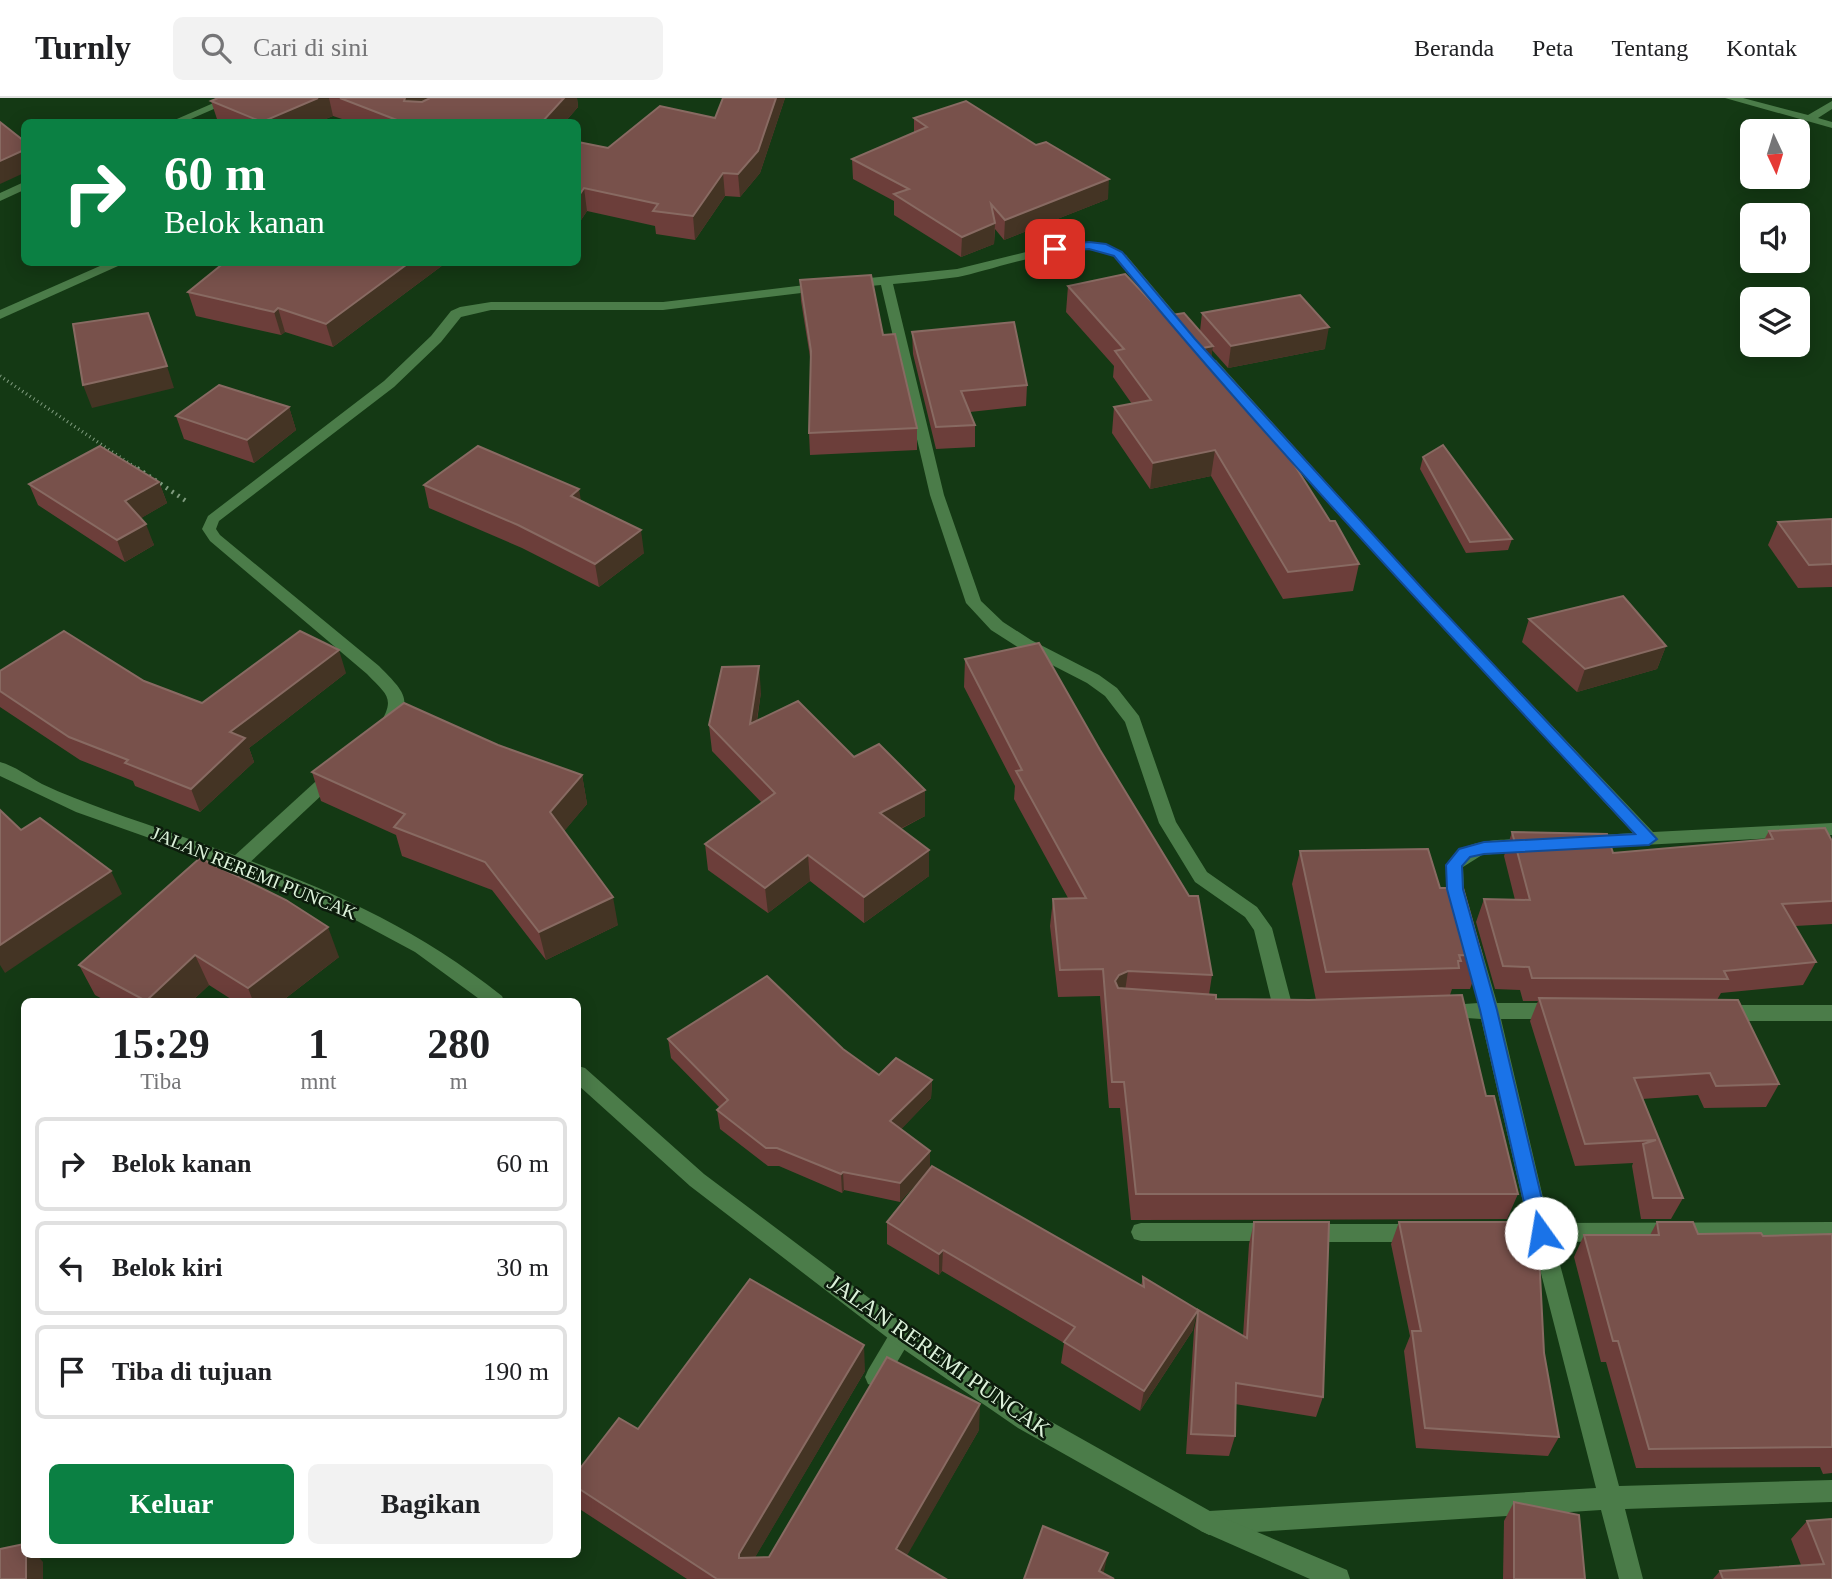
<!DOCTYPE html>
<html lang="id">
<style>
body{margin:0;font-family:"Times New Roman",serif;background:#f2f2f2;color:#202124;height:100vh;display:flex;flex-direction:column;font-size:26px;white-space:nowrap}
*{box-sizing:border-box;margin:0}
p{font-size:23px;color:#757577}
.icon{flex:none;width:38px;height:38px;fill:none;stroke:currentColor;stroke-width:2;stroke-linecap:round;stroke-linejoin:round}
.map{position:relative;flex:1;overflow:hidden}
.drawer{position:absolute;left:21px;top:900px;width:560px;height:560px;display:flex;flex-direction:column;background:#fff;border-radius:10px;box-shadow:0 4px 18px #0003}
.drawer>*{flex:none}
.guide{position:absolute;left:21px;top:21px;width:560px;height:147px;border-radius:10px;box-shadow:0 4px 18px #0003;background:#0b8043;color:#fff;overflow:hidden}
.needle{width:46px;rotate:176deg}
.fabs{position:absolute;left:1740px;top:21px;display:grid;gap:14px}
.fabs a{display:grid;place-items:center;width:70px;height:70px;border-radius:10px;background:#fff;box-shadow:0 4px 18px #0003;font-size:35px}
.pin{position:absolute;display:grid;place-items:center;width:60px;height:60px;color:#fff;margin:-30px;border-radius:14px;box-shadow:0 4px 10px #0006}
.me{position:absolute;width:77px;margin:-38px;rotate:347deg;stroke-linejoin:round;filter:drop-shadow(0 0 5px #0008)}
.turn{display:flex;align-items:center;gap:24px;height:147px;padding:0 28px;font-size:32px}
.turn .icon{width:91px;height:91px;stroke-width:2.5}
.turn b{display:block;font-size:49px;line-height:60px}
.eta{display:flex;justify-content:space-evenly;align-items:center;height:119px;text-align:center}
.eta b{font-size:42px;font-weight:700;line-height:49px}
.action{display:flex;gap:14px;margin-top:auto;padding:14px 28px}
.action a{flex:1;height:80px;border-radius:10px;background:#0b8043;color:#fff;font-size:28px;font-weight:700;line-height:80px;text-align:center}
.action a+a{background:#f2f2f2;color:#202124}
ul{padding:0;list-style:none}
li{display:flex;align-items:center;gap:21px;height:94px;margin:0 14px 10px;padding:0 14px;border:4px solid #e0e0e0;border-radius:10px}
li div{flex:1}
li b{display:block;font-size:26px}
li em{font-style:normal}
header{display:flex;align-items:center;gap:42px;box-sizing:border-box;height:98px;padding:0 35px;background:#fff;border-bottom:2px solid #e0e0e0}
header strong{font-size:33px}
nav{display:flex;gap:38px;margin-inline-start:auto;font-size:24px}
.search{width:490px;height:63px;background:#f2f2f2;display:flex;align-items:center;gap:18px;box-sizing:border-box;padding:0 24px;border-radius:10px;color:#757577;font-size:26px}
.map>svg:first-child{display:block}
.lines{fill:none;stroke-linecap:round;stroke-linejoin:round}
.path-far1{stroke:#7f9b7e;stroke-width:3.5;stroke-dasharray:1 3.5;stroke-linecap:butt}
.path{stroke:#7f9b7e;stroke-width:4.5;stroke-dasharray:2 5;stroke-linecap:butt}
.minor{fill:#4b7c49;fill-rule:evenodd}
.tertiary{fill:#4b7c49;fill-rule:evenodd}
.wall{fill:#6c3e3a}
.shaded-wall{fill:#443424}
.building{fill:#78514b;stroke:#886a62;stroke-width:2}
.route{fill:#1a73e8;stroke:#114b97;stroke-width:2}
.labels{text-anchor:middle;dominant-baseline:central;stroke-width:5;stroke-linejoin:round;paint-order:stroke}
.street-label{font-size:19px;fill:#dcf1da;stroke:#0c1c0c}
.near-street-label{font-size:23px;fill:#dcf1da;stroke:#0c1c0c}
</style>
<header>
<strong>Turnly</strong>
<div class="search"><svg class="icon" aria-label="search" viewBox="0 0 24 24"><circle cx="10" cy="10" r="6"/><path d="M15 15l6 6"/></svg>Cari di sini</div>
<nav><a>Beranda</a><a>Peta</a><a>Tentang</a><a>Kontak</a></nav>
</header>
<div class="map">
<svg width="1832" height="1481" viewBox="0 0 1832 1481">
<rect width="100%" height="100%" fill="#143914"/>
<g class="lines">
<!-- path-far1 -->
<path class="path-far1" d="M0,278L139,372"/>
<!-- path -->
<path class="path" d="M137,370L189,405"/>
<!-- minor -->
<g class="minor">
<path d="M225,0H239L184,24H170Z"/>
<path d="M1725,0H1743L1808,17L1832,3V11L1818,20L1832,24V30Z"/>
<path d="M24,84V92L0,103V95Z"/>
<path d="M1081,145L1104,147L1126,157L1190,233V239H1180C1164,219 1131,167 1111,157C1078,140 994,172 958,179C936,182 915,184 893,186L944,397L981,503L1003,524L1031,542L1099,577L1117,590L1139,618L1176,724L1207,774L1257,809L1272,830L1295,918L1292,923L1285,926L1278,923L1275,918L1254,832L1245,819L1195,784L1159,725L1125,624L1105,598L1087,585L1019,550L991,532L966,505L930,397L881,187L850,190L844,186L850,182L957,171L1038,151Z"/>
<path d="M109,164H127L0,221V212Z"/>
<path d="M822,185L826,186V192L663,212H491L461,219L441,244L394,289L219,423L216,431L220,437L379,568C401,591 416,601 393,631H381L379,627C396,600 387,597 367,576L210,443L202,431L208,418L384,283L431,238L451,213L460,209L491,204H663Z"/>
<path d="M1211,261L1216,262L1430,499L1653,734L1832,725V737L1586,750L1580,749L1577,744L1580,739L1586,738L1633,735L1420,505L1206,268V262Z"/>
<path d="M333,671L341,677L339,681L245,769H233L230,764L233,759L327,673Z"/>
<path d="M1530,741L1536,742L1539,747L1536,752L1482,757L1463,769L1464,791L1470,813L1467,818H1455C1448,807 1446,793 1446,780C1444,739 1500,742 1530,741Z"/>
<path d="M1472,843L1479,845L1481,850L1497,905H1556L1563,908L1566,913L1563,918L1556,921H1501L1549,1125L1832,1124V1142L1554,1144L1619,1388L1832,1382V1404L1625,1411L1643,1481H1619L1601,1412L1209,1437L1201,1433L1197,1425L1201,1417L1209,1413L1596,1390L1533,1144H1501L1494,1142L1490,1135L1494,1128L1528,1126L1481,921L1437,918L1434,913L1437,908L1478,905L1463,850L1465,845Z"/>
<path d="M1724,907H1832V923H1724L1717,920L1714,915L1717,910Z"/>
<path d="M1141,1125H1274L1281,1127L1284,1134L1281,1141L1274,1143H1141L1134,1141L1131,1134L1134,1127Z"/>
<path d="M1305,1126H1417L1424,1128L1428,1135L1424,1142L1417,1144H1305L1298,1142L1294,1135L1298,1128Z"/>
<path d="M901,1227L909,1230L912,1237L909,1244L884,1286L876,1289L868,1286L865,1279L868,1272L893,1230Z"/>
</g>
<!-- tertiary -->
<g class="tertiary">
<path d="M0,664C15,668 29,679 42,686C63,696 85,704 106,712C252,764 378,799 502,898L504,903H482L415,854L333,810L248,775L76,714L0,678Z"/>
<path d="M578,968L585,970L704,1076L909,1230L1034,1314L1217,1417L1347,1472L1350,1481H1310L1201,1433L1018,1330L893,1244L690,1088L578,987Z"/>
</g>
</g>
<!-- wall -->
<g class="wall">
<path d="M218,0H577L578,9L565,24H351L333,18L318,24H218L211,3Z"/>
<path d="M723,0H785L760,75L740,99L725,98L695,142L656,136L655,128L587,113L581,122L578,118V44L608,50L715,20Z"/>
<path d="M914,20L1108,101L1004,142L995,131L994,146L961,159L894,117V103L853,81L852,61L914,35Z"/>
<path d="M220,164H447L333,249L285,234L281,237L196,218L188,194L224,166Z"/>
<path d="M800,182L883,237L917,330V352L810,357L809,335L811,265L801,203Z"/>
<path d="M1068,188L1165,218L1200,233L1202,215L1325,251L1228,270L1212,252L1211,260L1227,280V283L1330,423L1359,466L1353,493L1283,501L1211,378L1150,391L1112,335L1114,309L1132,306L1113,279L1114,268L1066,214Z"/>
<path d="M912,234L1027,287L1026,308L970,314L975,327V349L936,351L913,256Z"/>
<path d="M289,309L296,332L254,365L184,341L176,318Z"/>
<path d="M1423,359L1512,441L1508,452L1466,455L1420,371Z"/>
<path d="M159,384L167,405L141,420L154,447L125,464L38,407L29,386Z"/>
<path d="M424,387L581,403L644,455L599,489L522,450L429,410Z"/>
<path d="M1832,421V489L1798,490L1768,447L1778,424Z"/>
<path d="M1529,521L1666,548L1657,571L1577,594L1522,544Z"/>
<path d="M965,561L1212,877L1209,897L1216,901L1316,902L1292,786L1300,753L1440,790L1482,858L1470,891H1452L1450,897L1486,998L1518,1096L1507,1121L1131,1122L1120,1010H1109L1100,898L1058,899L1050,828L1053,801L1068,800L1014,701L1015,688L964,589Z"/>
<path d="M0,573L144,583L202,605L346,575L249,650L254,664L200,714L135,688L133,683L80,662L0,609Z"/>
<path d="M761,594L757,623L854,659L925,692V718L901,731L929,778L864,825L810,783L768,815L708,772L705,746L762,705L712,653L709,627Z"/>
<path d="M498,647L582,677L587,706L564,733L618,827L546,862L492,792L402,758L396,737L321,703L312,674Z"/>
<path d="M1769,733L1832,743V826L1795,828L1816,864L1803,887L1721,895L1717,902L1779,986L1766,1009L1704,1010L1698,997L1642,1001L1683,1100L1671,1121H1641L1632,1068L1633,1065L1575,1068L1530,923L1538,903H1523L1520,892L1495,891L1476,824L1484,801L1515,802L1504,758L1512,734L1613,755L1764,742Z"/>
<path d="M200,760L339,859L282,903H234L209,887L192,903H106L95,897L79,867Z"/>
<path d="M668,941L843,951L879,977L932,982L931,1000L901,1031L930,1053V1070L1141,1188L1143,1179L1193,1232L1140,1313L1061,1265L1064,1245L942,1173L939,1177L887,1146V1124L923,1078L900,1104L844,1092L842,1095L779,1068H768L720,1031L717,1012L720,1010L671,960Z"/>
<path d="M1254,1124L1323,1299L1316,1319L1235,1306V1338L1229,1358L1186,1356L1194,1232L1198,1212L1243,1238L1249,1146Z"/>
<path d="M1399,1124L1544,1255L1559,1339L1548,1358L1416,1350L1404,1253L1410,1238L1391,1146Z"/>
<path d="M1657,1124L1698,1136L1763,1138L1832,1136V1375L1823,1376L1820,1369L1636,1370L1606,1264H1601L1574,1159L1584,1137H1650Z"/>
<path d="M865,1273L755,1459H769L979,1332L906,1458L946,1481H687L578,1410V1373L638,1331Z"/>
<path d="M1514,1404L1585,1481H1503L1504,1423Z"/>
<path d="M1807,1423L1832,1481H1713L1720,1473L1801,1467L1791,1441Z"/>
</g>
<!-- shaded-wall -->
<g class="shaded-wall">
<path d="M318,0H329L333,18L318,24H262Z"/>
<path d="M405,0H456L409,24L404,3Z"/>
<path d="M564,0H577L578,9L565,24H542Z"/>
<path d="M776,0H785L760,75L740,99L738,76Z"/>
<path d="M24,52V75L0,86V63Z"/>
<path d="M723,75L725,98L695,142L693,118Z"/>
<path d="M1109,81L1108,101L1004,142L1005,122Z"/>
<path d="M584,90L587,113L581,122L578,99Z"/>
<path d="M995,125L994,146L961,159L962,139Z"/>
<path d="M410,164H447L333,249L326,226Z"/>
<path d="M278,210L285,234L281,237L274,214Z"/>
<path d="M1329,229L1325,251L1228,270L1231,248Z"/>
<path d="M1213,248L1209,274L1203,250Z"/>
<path d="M167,268L174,290L92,310L83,287Z"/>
<path d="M289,309L296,332L254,365L247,342Z"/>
<path d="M1215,352L1211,378L1150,391L1153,365Z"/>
<path d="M159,384L167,405L133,425L125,403Z"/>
<path d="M579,391L583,414L571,398Z"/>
<path d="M146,426L154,447L125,464L117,442Z"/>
<path d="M641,432L644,455L599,489L595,466Z"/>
<path d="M1666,548L1657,571L1577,594L1585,571Z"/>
<path d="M339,552L346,575L249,650L254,664L200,714L191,691L230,634Z"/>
<path d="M759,568L761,594L752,652L750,626Z"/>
<path d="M582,677L587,706L556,743L550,714Z"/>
<path d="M925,692V718L880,741V715Z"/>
<path d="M929,752V778L864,825V799Z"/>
<path d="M808,757L810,783L768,815L765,790Z"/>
<path d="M111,773L122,796L5,875L0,867V847Z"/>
<path d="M613,799L618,827L546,862L539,834Z"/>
<path d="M328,829L339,859L282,903H253L248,890Z"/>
<path d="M195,857L209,887L192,903H146Z"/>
<path d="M1128,873L1124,900L1112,910L1115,883L1119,877Z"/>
<path d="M932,982L931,1000L891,1042L890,1023Z"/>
<path d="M930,1053V1071L900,1104V1085Z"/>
<path d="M843,1074L844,1092L842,1095L841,1076Z"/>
<path d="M943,1152L942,1173L939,1177V1156Z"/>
<path d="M1198,1212L1193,1232L1140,1313L1144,1293Z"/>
<path d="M864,1247L865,1273L743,1480L739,1456Z"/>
<path d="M980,1306L979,1332L897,1475L896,1451Z"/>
<path d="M1108,1455L1103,1478L1099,1473Z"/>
<path d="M26,1456H36L43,1464V1481H26Z"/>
</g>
<!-- building -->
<g class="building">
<path d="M218,0H318L262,24L211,3Z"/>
<path d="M340,0H405L404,3L422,4L430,0H564L542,24H401H402Z"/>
<path d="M723,0H776L758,53L738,76L723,75L693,118L653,113L658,106L584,90L578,99V44L608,50L660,8L715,20Z"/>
<path d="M966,3L1036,47L1046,44L1109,81L1005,122L991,106L995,125L962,139L894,96L909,91L852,61L927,29L914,20Z"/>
<path d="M0,24L24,43V52L0,63Z"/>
<path d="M225,164H410L326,226L278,210L274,214L188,194Z"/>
<path d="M1125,176L1165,218L1184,215L1213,248L1203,250L1227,280L1225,281L1290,360L1330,423H1335L1359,466L1288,474L1215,352L1153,365L1114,309L1151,302L1115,253L1124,251L1068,188Z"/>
<path d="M871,177L883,237L895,236L917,330L809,335L811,253L800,182Z"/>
<path d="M1300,197L1329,229L1231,248L1202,215Z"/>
<path d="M148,215L167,268L83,287L73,226Z"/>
<path d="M1014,224L1027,287L961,293L975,327L936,329L912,234Z"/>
<path d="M219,287L289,309L247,342L176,318Z"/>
<path d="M1443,347L1512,441L1470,444L1423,359Z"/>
<path d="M100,348L159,384L125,403L146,426L117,442L29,386Z"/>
<path d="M478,348L579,391L571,398L641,432L595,466L518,427L424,387Z"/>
<path d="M1832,421V466L1809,467L1778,424Z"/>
<path d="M1623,498L1666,548L1585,571L1529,521Z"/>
<path d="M64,533L144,583L202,605L300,533L339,552L230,634L245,640L191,691L125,665L128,662L69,639L0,593V573Z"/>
<path d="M1039,545L1100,652L1189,798H1198L1212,877L1128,873L1119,877L1115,883L1118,890L1216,897V901L1309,902L1462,897L1486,998H1494L1518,1096H1136L1124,984H1112L1103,871L1060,872L1053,801L1086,800L1016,673L1022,672L965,561Z"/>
<path d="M759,568L750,626L798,603L854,659L879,646L925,692L880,715L929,752L864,799L808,757L765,790L705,746L775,695L709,627L722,569Z"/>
<path d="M404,605L498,647L582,677L550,714L613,799L539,834L485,764L394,729L405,716L312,674Z"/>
<path d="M0,712L21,732L40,720L111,773L0,847Z"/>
<path d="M1825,730L1832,743V803L1782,806L1816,864L1724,873L1728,881L1532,880L1529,869L1503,868L1484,801L1530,802L1512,734L1607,736L1613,755L1773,741L1769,733Z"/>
<path d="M1428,751L1440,790H1463L1482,858L1459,857L1461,863H1458L1459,870L1326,874L1300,753Z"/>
<path d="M200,760L286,802L328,829L248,890L195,857L146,903L79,867Z"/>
<path d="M767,878L843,951L879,977L896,960L932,982L890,1023L930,1053L900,1085L843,1074L841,1076L777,1050H766L717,1012L728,1002L668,941Z"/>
<path d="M1539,900L1738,902L1779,986L1716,988L1710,975L1634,980L1683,1100H1653L1643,1046L1656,1042L1585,1046Z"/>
<path d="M932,1068L1144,1189L1143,1179L1198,1212L1144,1293L1064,1244L1075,1229L943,1152L939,1156L887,1124Z"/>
<path d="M1254,1124H1329L1323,1299L1236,1285L1235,1338L1191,1336L1198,1212L1247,1240Z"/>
<path d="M1399,1124H1523L1526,1137H1538L1544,1255L1559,1339L1425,1330L1412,1233H1421Z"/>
<path d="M1657,1124H1693L1698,1136L1761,1135L1763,1138L1832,1136V1349L1649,1351L1618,1243H1613L1584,1137H1659Z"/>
<path d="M750,1181L864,1247L739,1456V1460L769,1459L887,1259L980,1306L896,1451L946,1481H717L578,1390V1373L619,1320L638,1331Z"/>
<path d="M1514,1404L1579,1417L1585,1481H1514Z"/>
<path d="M1832,1421V1481H1723L1720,1473L1824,1466L1807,1423Z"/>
<path d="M1043,1428L1108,1455L1099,1473L1114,1481H1024Z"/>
<path d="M24,1446V1456H26V1481H0V1451Z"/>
</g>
<!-- route -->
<path class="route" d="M1089,144L1106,146L1122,154L1195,241L1430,499L1657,741L1649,747L1484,756L1470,759L1462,768L1463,791L1497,912L1550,1135L1547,1141L1541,1144L1534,1141L1531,1135L1480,912L1447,791L1446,767L1459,751L1484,744L1635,736C1459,546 1279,358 1114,158L1089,151L1055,154L1050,151L1055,148Z"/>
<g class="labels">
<!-- street labels -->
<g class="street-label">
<text transform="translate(254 775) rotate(22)">JALAN REREMI PUNCAK</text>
</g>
<!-- near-street labels -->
<g class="near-street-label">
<text transform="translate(939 1258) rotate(35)">JALAN REREMI PUNCAK</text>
</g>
</g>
</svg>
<div class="fabs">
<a><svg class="needle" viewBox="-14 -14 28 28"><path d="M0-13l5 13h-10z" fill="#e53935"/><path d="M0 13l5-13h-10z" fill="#757577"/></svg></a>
<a><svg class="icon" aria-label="sound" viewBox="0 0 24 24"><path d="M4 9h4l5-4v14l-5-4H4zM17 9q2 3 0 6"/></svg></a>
<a><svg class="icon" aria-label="layers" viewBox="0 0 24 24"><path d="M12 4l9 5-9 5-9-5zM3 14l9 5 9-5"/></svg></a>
</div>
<div class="pin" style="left:1055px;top:151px;background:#d93025"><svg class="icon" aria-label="arrive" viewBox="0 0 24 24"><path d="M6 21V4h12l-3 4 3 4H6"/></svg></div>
<svg class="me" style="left:1541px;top:1135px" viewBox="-20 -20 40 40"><circle r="19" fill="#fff"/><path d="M0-13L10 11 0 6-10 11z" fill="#1a73e8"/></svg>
<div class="guide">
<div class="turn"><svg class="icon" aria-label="right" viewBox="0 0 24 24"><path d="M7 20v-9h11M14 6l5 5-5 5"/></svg><div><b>60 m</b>Belok kanan</div></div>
</div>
<section class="drawer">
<div class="eta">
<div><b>15:29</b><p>Tiba</p></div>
<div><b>1</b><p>mnt</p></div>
<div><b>280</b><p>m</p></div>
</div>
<ul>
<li><svg class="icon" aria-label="right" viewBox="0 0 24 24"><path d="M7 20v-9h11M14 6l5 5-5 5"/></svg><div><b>Belok kanan</b></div><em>60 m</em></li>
<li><svg class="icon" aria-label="left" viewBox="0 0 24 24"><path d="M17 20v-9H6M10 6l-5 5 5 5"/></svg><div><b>Belok kiri</b></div><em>30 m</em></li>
<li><svg class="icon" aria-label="arrive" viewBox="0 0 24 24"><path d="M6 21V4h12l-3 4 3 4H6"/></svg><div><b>Tiba di tujuan</b></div><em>190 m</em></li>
</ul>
<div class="action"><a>Keluar</a><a>Bagikan</a></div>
</section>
</div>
